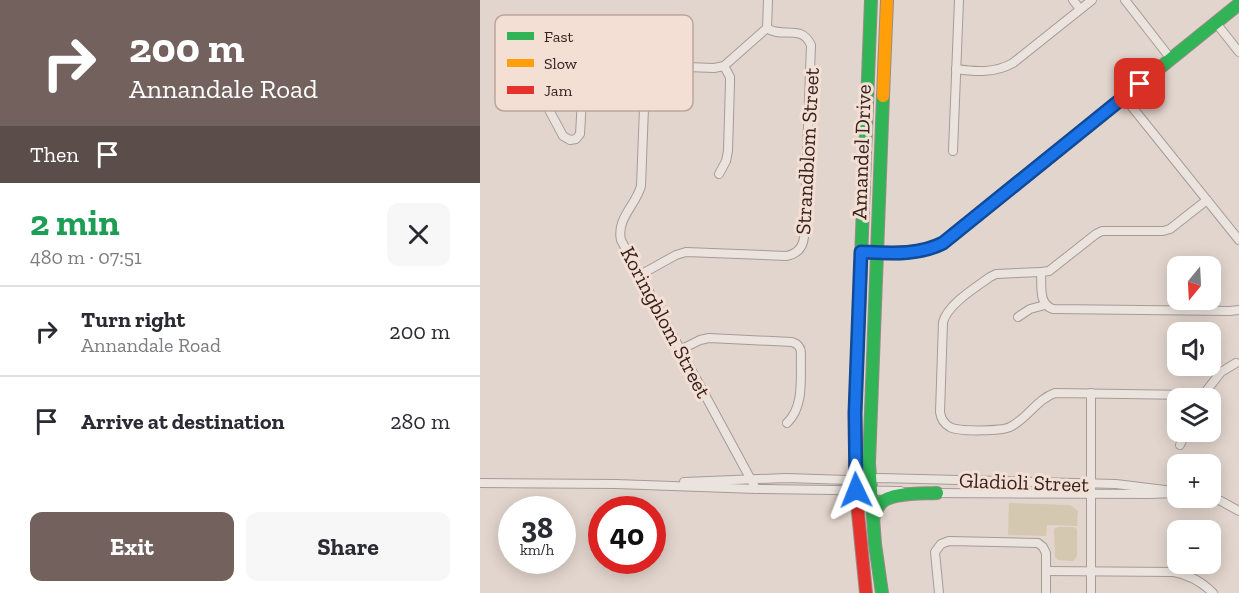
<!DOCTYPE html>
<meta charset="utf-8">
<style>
body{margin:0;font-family:"Zilla Slab",serif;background:#f7f7f7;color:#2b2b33;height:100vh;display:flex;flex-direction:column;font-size:22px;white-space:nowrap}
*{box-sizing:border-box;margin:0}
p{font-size:20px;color:#7c7c81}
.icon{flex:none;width:33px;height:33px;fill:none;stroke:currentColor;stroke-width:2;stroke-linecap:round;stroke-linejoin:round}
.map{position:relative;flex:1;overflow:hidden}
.sheet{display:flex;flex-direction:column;background:#fff;width:480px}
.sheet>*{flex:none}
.guide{background:#72615c;color:#fff;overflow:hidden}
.needle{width:39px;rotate:198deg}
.controls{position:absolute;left:687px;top:256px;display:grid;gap:12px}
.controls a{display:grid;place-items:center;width:54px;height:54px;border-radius:12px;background:#fff;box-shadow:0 3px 15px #0003;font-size:30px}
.speed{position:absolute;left:18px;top:496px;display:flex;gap:12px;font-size:30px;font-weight:700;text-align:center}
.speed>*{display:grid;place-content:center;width:78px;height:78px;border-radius:50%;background:#fff;box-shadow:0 3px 15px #0003;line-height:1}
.speed small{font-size:15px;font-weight:400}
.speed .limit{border:9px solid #d22;background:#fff;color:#111}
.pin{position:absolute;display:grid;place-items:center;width:51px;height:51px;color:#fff;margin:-26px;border-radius:12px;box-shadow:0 3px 9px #0006}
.me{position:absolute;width:66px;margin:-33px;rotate:358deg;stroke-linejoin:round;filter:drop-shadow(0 0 4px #0008)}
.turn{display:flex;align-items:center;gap:21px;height:126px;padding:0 30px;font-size:27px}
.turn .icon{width:78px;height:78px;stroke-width:2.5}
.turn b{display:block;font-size:42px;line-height:51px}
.then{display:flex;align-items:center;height:57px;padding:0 30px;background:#0003;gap:12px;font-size:22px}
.round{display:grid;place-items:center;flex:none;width:63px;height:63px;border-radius:12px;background:#f7f7f7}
.overview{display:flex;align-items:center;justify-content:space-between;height:102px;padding:0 30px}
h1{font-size:36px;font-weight:800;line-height:45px;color:#1e9e55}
.primary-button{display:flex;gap:12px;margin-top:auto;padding:12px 30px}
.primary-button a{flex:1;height:69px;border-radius:12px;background:#72615c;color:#fff;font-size:24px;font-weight:800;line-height:69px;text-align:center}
.primary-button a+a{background:#f7f7f7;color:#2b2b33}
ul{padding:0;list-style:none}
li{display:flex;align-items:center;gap:18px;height:90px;padding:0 30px;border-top:2px solid #e1e1e2}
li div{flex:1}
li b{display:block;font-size:22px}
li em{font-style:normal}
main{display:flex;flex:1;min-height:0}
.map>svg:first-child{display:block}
.green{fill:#d4c8b0}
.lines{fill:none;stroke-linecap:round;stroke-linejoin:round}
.street-casing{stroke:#a79b96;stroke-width:10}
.fast-casing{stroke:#978b86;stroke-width:14}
.slow-casing{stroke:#978b86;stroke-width:14}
.jam-casing{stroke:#978b86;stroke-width:14}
.street{stroke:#eae3de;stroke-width:8}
.fast{stroke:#30b455;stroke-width:12}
.slow{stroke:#ff9f0a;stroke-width:12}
.jam{stroke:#e5322d;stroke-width:12}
.route-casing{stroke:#114b97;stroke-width:15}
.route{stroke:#1a73e8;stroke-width:10}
.labels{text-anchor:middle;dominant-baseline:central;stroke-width:6;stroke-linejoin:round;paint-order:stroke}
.street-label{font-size:21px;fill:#35221f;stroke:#f3dfd3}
.key{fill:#f3dfd3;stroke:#baa69d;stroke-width:1.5}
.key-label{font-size:16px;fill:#35221f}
</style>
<main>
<section class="sheet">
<div class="guide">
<div class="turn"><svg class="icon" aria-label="right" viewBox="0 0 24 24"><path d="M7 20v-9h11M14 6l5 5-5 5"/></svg><div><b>200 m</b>Annandale Road</div></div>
<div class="then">Then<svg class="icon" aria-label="arrive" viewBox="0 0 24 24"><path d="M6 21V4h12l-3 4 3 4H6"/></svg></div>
</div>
<div class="overview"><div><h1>2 min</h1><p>480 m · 07:51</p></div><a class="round"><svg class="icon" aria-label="close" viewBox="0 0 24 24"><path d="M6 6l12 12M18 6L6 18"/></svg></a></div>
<ul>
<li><svg class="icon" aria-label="right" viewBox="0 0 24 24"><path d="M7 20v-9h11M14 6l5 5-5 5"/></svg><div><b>Turn right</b><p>Annandale Road</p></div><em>200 m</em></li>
<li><svg class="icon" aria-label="arrive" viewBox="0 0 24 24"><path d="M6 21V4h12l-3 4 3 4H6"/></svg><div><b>Arrive at destination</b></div><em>280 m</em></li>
</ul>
<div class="primary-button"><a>Exit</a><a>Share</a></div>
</section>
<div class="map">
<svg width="759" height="593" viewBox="0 0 759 593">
<rect width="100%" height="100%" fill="#e2d5cd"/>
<!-- green -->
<g class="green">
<path d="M529,503L590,505L598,511L597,526L567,525L566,536L528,535Z"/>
<path d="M578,527H593L597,529V556L593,561L578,560L575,557L574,529Z"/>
</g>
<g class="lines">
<!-- street casing -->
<g class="street-casing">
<g id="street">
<path d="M593,0L600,9"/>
<path d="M645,0L691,59"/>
<path d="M736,23L759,52"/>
<path d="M105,47L53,46C45,48 42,55 44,63L83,136L90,140L96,139L100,134L105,47C121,48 160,57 170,70"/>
<path d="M476,69C497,72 515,73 533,63L612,0"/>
<path d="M644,97L759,240"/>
<path d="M473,151L479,0"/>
<path d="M239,174L246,161L248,151L250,83V77L244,66"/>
<path d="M561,272C562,286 558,304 573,309L750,311L759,310"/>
<path d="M160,275L196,255L206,252L306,256C317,254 323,248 324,237L331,45C321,23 301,39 287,28"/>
<path d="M538,317L550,309L565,305"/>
<path d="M200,350L220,340L229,338L312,342C318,344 321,347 321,354C320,376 325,406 307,423"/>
<path d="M721,397L712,395L575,393C557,399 547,419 530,427C522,431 478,432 470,427C464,424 461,419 460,412L463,322C468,304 495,288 510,277L516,274L561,272L569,271L616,234L622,231H683L690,229L727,200"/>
<path d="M720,399L741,372L756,363"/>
<path d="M700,445L706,432"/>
<path d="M204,482L306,478L368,480L400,478L636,484L685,490"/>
<path d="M0,483L136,484L276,489L421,491"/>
<path d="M276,489L141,240C136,219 156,205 161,186L165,81C167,72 172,67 180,66L234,68L244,66L287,28L288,0"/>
<path d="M452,493L668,494L698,493"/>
<path d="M730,498L741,501L759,511"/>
<path d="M566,571L694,572C710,575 722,582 733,593"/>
<path d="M459,593L455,552L461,544L469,541L558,543L563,547L566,553V593"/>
<path d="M611,593V393"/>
</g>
</g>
<!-- fast casing -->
<g class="fast-casing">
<g id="fast">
<path d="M391,253C416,254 440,254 463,243L759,4"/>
<path d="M375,414L391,0"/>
<path d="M394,516C396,512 397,507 401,503C411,492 443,494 457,493"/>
<path d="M402,593L395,544L389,463L403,96"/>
</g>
</g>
<!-- slow casing -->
<g class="slow-casing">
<path id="slow" d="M403,96L407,0"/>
</g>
<!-- jam casing -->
<g class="jam-casing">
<path id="jam" d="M375,414L377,503L386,593"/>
</g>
<!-- street -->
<use href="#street" class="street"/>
<!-- fast -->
<use href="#fast" class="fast"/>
<!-- slow -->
<use href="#slow" class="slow"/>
<!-- jam -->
<use href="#jam" class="jam"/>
</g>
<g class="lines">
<!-- route casing -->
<g class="route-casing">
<path id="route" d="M376,490L375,413L381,252C408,253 438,256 463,243L660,84"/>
</g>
<!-- route -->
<use href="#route" class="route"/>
</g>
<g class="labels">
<!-- street labels -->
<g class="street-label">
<text transform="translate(327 151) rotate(-87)">Strandblom Street</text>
<text transform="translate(381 152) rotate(-88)">Amandel Drive</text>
<text transform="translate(186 322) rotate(62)">Koringblom Street</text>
<text transform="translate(544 482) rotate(2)">Gladioli Street</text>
</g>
</g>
<!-- legend -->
<rect x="15" y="15" width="198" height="96" rx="9" class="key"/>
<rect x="27" y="32" width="27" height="8" fill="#30b455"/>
<rect x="27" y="59" width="27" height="8" fill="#ff9f0a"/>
<rect x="27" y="86" width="27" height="8" fill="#e5322d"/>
<g class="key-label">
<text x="64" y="42">Fast</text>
<text x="64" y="69">Slow</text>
<text x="64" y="96">Jam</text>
</g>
</svg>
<div class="controls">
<a><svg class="needle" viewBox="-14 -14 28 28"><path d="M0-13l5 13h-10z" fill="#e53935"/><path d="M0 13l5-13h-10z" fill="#7c7c81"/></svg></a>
<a><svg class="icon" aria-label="sound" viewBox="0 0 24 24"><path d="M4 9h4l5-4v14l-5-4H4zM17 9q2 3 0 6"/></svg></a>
<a><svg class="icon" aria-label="layers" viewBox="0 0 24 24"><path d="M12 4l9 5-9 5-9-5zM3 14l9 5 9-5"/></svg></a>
<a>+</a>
<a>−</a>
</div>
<div class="speed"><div>38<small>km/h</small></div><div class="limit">40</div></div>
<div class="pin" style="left:660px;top:84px;background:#d93025"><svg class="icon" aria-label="arrive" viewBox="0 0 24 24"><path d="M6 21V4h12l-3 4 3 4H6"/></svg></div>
<svg class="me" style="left:376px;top:490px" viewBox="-20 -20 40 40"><path d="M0-17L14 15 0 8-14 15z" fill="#1a73e8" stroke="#fff" stroke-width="4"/></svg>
</div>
</main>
